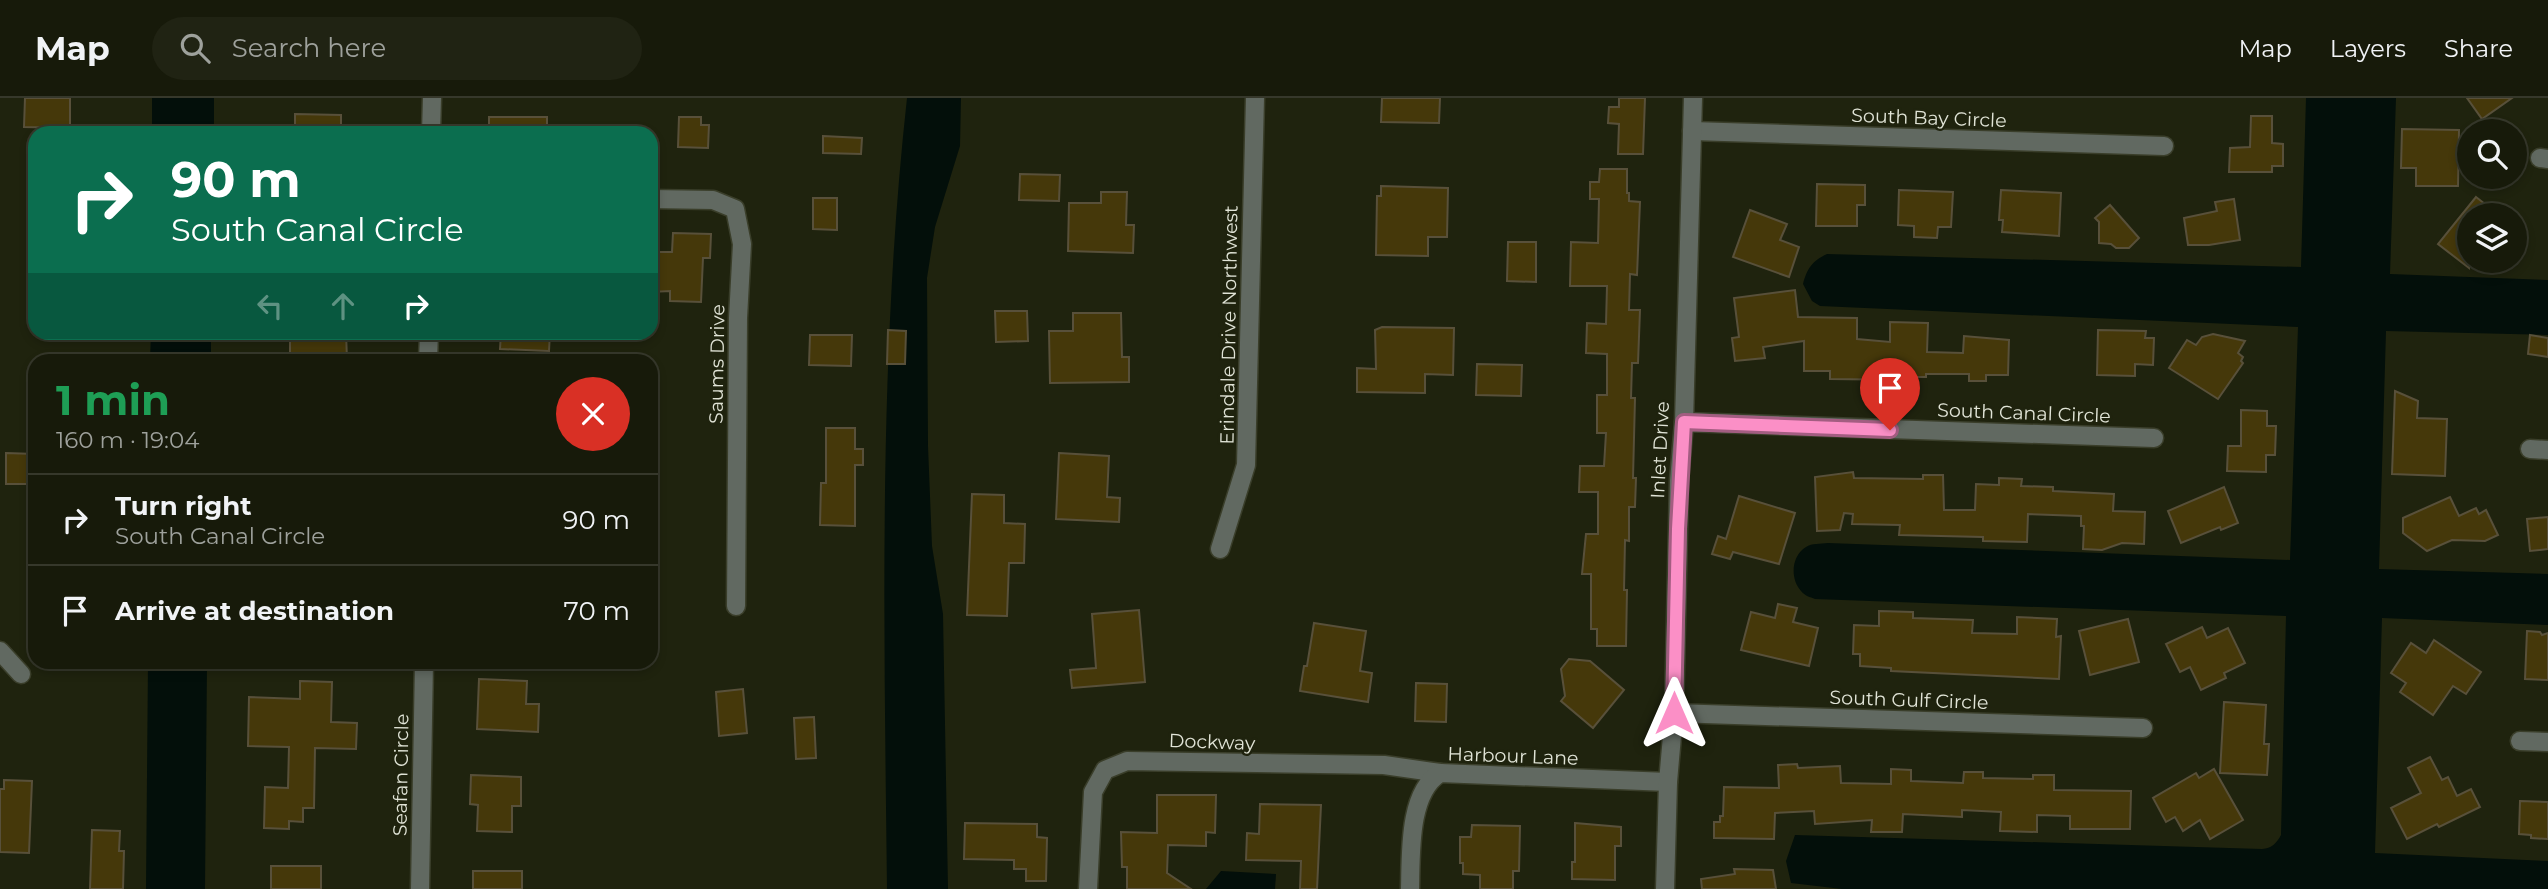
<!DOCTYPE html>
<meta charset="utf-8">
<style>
body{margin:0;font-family:Montserrat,sans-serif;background:#202313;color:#f1f3f6;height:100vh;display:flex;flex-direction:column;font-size:26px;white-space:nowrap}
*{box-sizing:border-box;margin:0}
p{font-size:23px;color:#9ea19c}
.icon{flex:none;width:38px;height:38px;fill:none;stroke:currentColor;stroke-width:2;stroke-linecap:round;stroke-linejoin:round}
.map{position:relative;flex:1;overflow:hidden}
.details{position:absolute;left:28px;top:256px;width:630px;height:315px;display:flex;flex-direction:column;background:#171a0a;border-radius:21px;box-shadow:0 4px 10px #0003,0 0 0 2px #36382b}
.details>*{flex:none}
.top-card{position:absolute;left:28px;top:28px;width:630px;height:214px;border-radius:21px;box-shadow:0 4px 10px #0003,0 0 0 2px #36382b;background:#0b6e4f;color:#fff;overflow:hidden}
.controls{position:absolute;left:2457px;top:21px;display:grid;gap:14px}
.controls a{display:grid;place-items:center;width:70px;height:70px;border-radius:50%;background:#171a0a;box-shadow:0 4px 10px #0003,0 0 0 2px #36382b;font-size:35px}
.pin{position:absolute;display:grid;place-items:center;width:60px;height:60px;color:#fff;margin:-72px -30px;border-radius:50% 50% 50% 0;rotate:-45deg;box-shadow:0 0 7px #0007}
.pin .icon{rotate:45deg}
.me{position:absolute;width:77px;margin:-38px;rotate:0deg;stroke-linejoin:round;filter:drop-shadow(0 0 5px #0008)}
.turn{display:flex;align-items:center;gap:24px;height:147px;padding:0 28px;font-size:32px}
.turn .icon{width:91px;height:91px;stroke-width:2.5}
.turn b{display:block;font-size:49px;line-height:60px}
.lanes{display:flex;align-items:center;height:66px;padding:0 28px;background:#0003;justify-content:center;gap:35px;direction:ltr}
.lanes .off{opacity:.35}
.round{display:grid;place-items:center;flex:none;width:74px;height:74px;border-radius:37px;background:#202313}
.head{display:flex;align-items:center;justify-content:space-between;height:119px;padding:0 28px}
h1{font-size:42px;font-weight:700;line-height:52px;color:#1e9e55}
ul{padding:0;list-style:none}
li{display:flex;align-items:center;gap:21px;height:91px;padding:0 28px;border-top:2px solid #36382b}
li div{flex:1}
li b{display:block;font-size:26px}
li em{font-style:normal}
header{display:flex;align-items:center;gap:42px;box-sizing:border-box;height:98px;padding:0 35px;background:#171a0a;border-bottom:2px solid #36382b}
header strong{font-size:33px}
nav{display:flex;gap:38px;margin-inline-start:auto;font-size:24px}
.search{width:490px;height:63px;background:#202313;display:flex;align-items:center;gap:18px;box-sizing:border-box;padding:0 24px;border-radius:38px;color:#9ea19c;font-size:26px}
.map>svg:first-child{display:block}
.water{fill:#030f0a}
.building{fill:#45380a;stroke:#58503a;stroke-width:2}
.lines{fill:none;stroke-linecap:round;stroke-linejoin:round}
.minor-casing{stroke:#3a3e2a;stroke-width:21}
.minor{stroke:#616961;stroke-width:18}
.route-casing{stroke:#a35d81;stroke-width:18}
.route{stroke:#fb8fc6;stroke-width:12}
.labels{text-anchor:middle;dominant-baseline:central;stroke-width:5;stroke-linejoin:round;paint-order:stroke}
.street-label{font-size:19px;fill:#e1e4d7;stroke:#1f230e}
</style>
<header>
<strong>Map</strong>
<div class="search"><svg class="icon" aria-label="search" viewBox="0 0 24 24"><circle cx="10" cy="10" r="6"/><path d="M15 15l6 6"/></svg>Search here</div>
<nav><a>Map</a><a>Layers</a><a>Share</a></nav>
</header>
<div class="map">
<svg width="2548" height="791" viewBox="0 0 2548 791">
<rect width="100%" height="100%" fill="#1f230e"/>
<!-- water -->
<g class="water">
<rect x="152" y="0" width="62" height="35"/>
<path d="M907,0H961L960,48L935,129L927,180L928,348L932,448L943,516L948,791H887C884,528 878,262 907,0Z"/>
<path d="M2306,0H2396L2390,176L2548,182V237L2386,233L2379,471L2548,476V527L2382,520L2375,755L2548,763V791H1842L1791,785L1786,763L1795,737L2262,751C2272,750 2276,746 2281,737L2286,518L1815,501C1810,499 1805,498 1801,493C1790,481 1791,458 1806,449C1812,445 1820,446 1828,445L2290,462L2298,229L1820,208L1812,203L1803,186C1807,171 1812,163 1827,156L2301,169Z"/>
<path d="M151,235H211V262H150Z"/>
<path d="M148,564H207L205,791H146Z"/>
<path d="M1221,773L1276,776L1275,791H1206Z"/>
</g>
<!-- building -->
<g class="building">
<path d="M25,0H70V30L24,29Z"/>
<path d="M1382,0H1440L1439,25L1381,24Z"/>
<path d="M1619,0H1645L1643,56H1618L1619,26L1608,25L1609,9H1619Z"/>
<path d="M2467,0H2512L2482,21Z"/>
<path d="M295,16L341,17V35H295Z"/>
<path d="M2251,18H2272V45L2283,46V68H2272V74H2229L2230,50L2250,49Z"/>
<rect x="489" y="19" width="58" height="16"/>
<path d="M679,19H701V27H709L708,50L678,49Z"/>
<path d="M2402,31L2459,32L2458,88H2416V70H2401Z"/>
<path d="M823,38L862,40L861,56L823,55Z"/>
<path d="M1600,71H1627V95H1629V103L1640,104L1637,177L1630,176L1629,212H1640L1638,265H1632L1631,300H1635L1633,380H1636L1635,409H1629V443L1625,442L1624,492H1627L1626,548H1597V531H1591V476H1582L1586,436H1598V394H1579L1580,368H1604L1606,335H1597V297H1607V256L1586,255L1587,225L1606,226L1607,188H1570L1571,144L1598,145L1599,101H1590V84H1599Z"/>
<path d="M1020,76L1060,77L1059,103L1019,102Z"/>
<path d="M1817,86L1865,87V107H1857V128H1816Z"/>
<path d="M1381,88L1448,90L1447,139H1428V158L1376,157L1377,98H1381Z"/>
<path d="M1899,92L1953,94L1951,129H1938L1937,140L1914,139V128L1898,127Z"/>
<path d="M2001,92L2061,95L2059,138L2002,134L2003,122H1999Z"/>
<path d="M1101,94H1127L1126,127H1134L1133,155L1068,153L1069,105H1101Z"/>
<path d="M2476,99L2499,117H2469V170L2438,146Z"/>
<path d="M813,100H837V132L813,131Z"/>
<path d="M2234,101L2240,142L2209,147H2188L2184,120L2217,113L2215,104Z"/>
<path d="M2110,107L2139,140L2129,150H2116L2111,146L2099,145V124L2095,120Z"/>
<path d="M1750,112L1787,126L1780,142L1799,149L1789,179L1733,159Z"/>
<path d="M673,135L711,136L710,160H703L701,204L670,203V193L651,194V154H672Z"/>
<path d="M1508,144H1536V184L1507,183Z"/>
<path d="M1795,192L1798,219L1857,220V241L1890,244V224L1928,225L1927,254L1963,255L1964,238L2009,242L2008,277H1986V283H1969V276H1926V279H1910V282L1830,281V273H1804V243L1763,249L1765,260L1735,263L1732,240L1739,239L1734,200Z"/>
<path d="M995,213H1027L1028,243L996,244Z"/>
<path d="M1073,215H1121L1122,259H1129V284L1050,285L1049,233H1073Z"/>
<path d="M1382,229L1454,230L1453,277L1425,276V295L1357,294V270L1376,271L1375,232Z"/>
<path d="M888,232L906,233L905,266H887Z"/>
<path d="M2098,232L2146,233L2145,240H2154L2153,267L2135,266V278L2097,277Z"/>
<path d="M290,234H346L347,262H290Z"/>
<path d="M501,234H550L549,253L500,251Z"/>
<path d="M2213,236L2245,243L2238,255L2243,259L2241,263L2243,265L2218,301L2169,270L2187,242L2196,247L2202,239Z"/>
<path d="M810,237H852L851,268L809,267Z"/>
<path d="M2530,237L2548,240V259L2528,256Z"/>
<path d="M1477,266L1522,267L1521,298L1476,297Z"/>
<path d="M2395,293L2418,303L2417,320L2447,321L2445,378L2392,376Z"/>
<path d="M2241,312L2267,313V328H2276L2275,357H2266V374L2227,373L2228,348H2241Z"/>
<path d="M826,330H855V351H863V367H855V428L820,427L821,385H826Z"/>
<path d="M6,355L35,356V386H6Z"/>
<path d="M1059,355L1109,358L1107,399L1120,400L1119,424L1056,421Z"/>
<path d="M1853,374L1854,380L1923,381V377H1943L1944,412H1975L1976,386L1999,387V380L2022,381L2021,388L2053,389V393L2114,396L2113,413L2145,414L2144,446L2122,445L2102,452L2083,451L2084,428H2081V418L2028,416L2027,444L1983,443V439L1899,437L1900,427L1852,426L1853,416L1844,415L1840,432L1817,433L1815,379Z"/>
<path d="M2224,389L2238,425L2221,432L2220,429L2181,445L2168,413Z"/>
<path d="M972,396L1004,397V425L1025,426L1024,465H1009L1007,518L967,517Z"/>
<path d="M1739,398L1795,415L1779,466L1733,454L1730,461L1712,456L1718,438L1726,441Z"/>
<path d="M2450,399L2459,418L2476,410L2479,416L2486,412L2498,437L2485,443L2452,442L2427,453L2403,435V420Z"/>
<path d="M2548,419V451L2530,453L2527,421Z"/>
<path d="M1778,506L1797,510L1793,524L1818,530L1809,568L1741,552L1751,514L1775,520Z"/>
<path d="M1139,512L1145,584L1072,590L1070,572L1096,570L1092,516Z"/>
<path d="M1879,513L1913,514V520L1973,522L1972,535L2017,536V519L2057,521L2056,539L2061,538L2059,581L1891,573V570L1860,568V556H1853L1854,527L1879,528Z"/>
<path d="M2128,521L2139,564L2090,577L2079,533Z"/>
<path d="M1314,525L1366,533L1360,573L1372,575L1368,604L1300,593L1304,568H1307Z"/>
<path d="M2202,529L2207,540L2228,530L2245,565L2224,575L2226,580L2201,592L2190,569L2180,574L2166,546Z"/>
<path d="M2527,533L2540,534L2542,537L2548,535V582L2525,581Z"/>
<path d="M2434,542L2481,574L2466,596L2453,588L2433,617L2400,594L2406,585L2391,575L2411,545L2426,555Z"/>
<path d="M1569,561L1590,563L1624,592L1593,630L1561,603L1565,598L1561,571Z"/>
<path d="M479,581L527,583L526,606H539L538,634L477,631Z"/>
<path d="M300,583L332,584L331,624L357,625L356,651L315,650L314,710H303V724L289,723V731L264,730L265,689L288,690L289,649L248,648L249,599L300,601Z"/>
<path d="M1416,585L1447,586L1446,624L1415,623Z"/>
<path d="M743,591L747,635L719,638L716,594Z"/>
<path d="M2224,604L2266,607L2264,646H2269L2267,677L2220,675Z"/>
<path d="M814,619L816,660L796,661L794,620Z"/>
<path d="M2430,659L2442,682L2448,679L2457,698L2471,691L2480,709L2439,729L2437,726L2407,741L2391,710L2421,695L2408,670Z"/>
<path d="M1797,666L1798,670L1840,668L1841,685L1891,686V671L1911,672V683L1963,685L1964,674H1983V680L2033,681V677H2054V692L2131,693L2130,731H2070V718L2037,717V734L2000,733L2001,714L1962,712V719L1903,716L1902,734H1871L1872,722L1815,726L1814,713L1775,715L1774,741L1714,740V724H1720V718H1723L1724,689L1779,690L1778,667Z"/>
<path d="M2214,671L2243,722L2210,741L2200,722L2183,733L2175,719L2166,724L2153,700L2196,675L2199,680Z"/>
<path d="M471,677L521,679V708H512V734L477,733L478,707L470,706Z"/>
<path d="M4,682L32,683L29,755L0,754V691H4Z"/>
<path d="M1157,697H1216L1215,735L1206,734V748L1168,747L1167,775L1191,791H1127V769H1122L1121,734L1157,735Z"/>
<path d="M2520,703L2548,704V741L2531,740V737L2519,736Z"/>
<path d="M1260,706L1321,707L1317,791H1300L1301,763L1246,762L1247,735L1259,736Z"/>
<path d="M965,725L1037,726V739L1047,740L1046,783H1026V771H1014V762L964,761Z"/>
<path d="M1575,725L1621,729V748H1615V782L1572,781V764H1575Z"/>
<path d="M1472,727L1520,728L1519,773H1513V791H1480V777L1463,776V765H1460V739H1471Z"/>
<path d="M92,732L120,733L119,753H124L123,791H90Z"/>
<rect x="271" y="768" width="50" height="23"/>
<path d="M1734,771L1773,772L1776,791H1702L1701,781L1735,776Z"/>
<rect x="473" y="773" width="49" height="18"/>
</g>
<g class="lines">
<!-- minor casing -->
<g class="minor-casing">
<g id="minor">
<path d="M1692,33L2164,48"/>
<path d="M431,35L432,0"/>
<path d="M2540,60L2548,61"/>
<path d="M651,101L713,102L735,111L742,146L738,220L736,508"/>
<path d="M428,262L429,234"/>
<path d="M1684,324L2154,340"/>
<path d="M2530,351L2548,352"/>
<path d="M1220,451L1246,367L1255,0"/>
<path d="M0,553L21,576"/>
<path d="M1674,615L2143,630"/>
<path d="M2520,643L2548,644"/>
<path d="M420,791L424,564"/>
<path d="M1088,791L1093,694L1105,672L1127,663L1384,667L1440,675"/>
<path d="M1410,791C1411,756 1408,695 1440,675L1668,684"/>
<path d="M1665,791L1668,684L1674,615L1679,383L1684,324L1693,0"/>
</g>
</g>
<!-- minor -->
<use href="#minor" class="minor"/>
</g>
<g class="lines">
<!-- route casing -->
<g class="route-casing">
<path id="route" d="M1674,615L1678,431L1684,324L1890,332"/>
</g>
<!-- route -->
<use href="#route" class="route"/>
</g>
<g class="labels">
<!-- street labels -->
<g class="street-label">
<text transform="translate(1929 20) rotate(2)">South Bay Circle</text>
<text transform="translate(1229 227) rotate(-89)">Erindale Drive Northwest</text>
<text transform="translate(717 266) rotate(-89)">Saums Drive</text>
<text transform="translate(2024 315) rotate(2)">South Canal Circle</text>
<text transform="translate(1660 352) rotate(-87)">Inlet Drive</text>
<text transform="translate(1909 602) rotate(2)">South Gulf Circle</text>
<text transform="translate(1212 644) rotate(2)">Dockway</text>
<text transform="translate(1513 658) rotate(2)">Harbour Lane</text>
<text transform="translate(401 677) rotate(-89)">Seafan Circle</text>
</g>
</g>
</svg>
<div class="controls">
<a><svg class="icon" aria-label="search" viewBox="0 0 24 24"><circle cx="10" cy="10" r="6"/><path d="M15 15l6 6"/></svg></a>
<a><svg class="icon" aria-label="layers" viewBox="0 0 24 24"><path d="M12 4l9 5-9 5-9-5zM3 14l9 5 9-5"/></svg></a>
</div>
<div class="pin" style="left:1890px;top:332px;background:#d93025"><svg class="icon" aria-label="arrive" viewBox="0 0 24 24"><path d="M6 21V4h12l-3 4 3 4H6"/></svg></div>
<svg class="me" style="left:1674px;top:615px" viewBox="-20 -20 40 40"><path d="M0-17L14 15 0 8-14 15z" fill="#fb8fc6" stroke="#fff" stroke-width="4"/></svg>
<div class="top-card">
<div class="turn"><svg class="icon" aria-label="right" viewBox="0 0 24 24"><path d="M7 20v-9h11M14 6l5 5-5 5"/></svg><div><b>90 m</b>South Canal Circle</div></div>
<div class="lanes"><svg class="icon off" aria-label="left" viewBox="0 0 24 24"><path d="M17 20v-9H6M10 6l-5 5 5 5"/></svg><svg class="icon off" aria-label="ahead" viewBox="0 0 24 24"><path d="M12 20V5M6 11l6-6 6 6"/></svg><svg class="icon" aria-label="right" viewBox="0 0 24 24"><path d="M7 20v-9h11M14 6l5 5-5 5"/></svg></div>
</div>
<section class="details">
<div class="head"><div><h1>1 min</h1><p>160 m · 19:04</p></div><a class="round" style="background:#d93025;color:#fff"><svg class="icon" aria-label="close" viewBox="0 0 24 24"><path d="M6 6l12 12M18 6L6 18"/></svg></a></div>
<ul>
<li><svg class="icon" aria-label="right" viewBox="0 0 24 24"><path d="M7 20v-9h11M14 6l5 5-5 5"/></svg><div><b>Turn right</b><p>South Canal Circle</p></div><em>90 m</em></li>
<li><svg class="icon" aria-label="arrive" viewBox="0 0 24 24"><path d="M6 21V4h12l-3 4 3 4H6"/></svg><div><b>Arrive at destination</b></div><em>70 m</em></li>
</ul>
</section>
</div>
